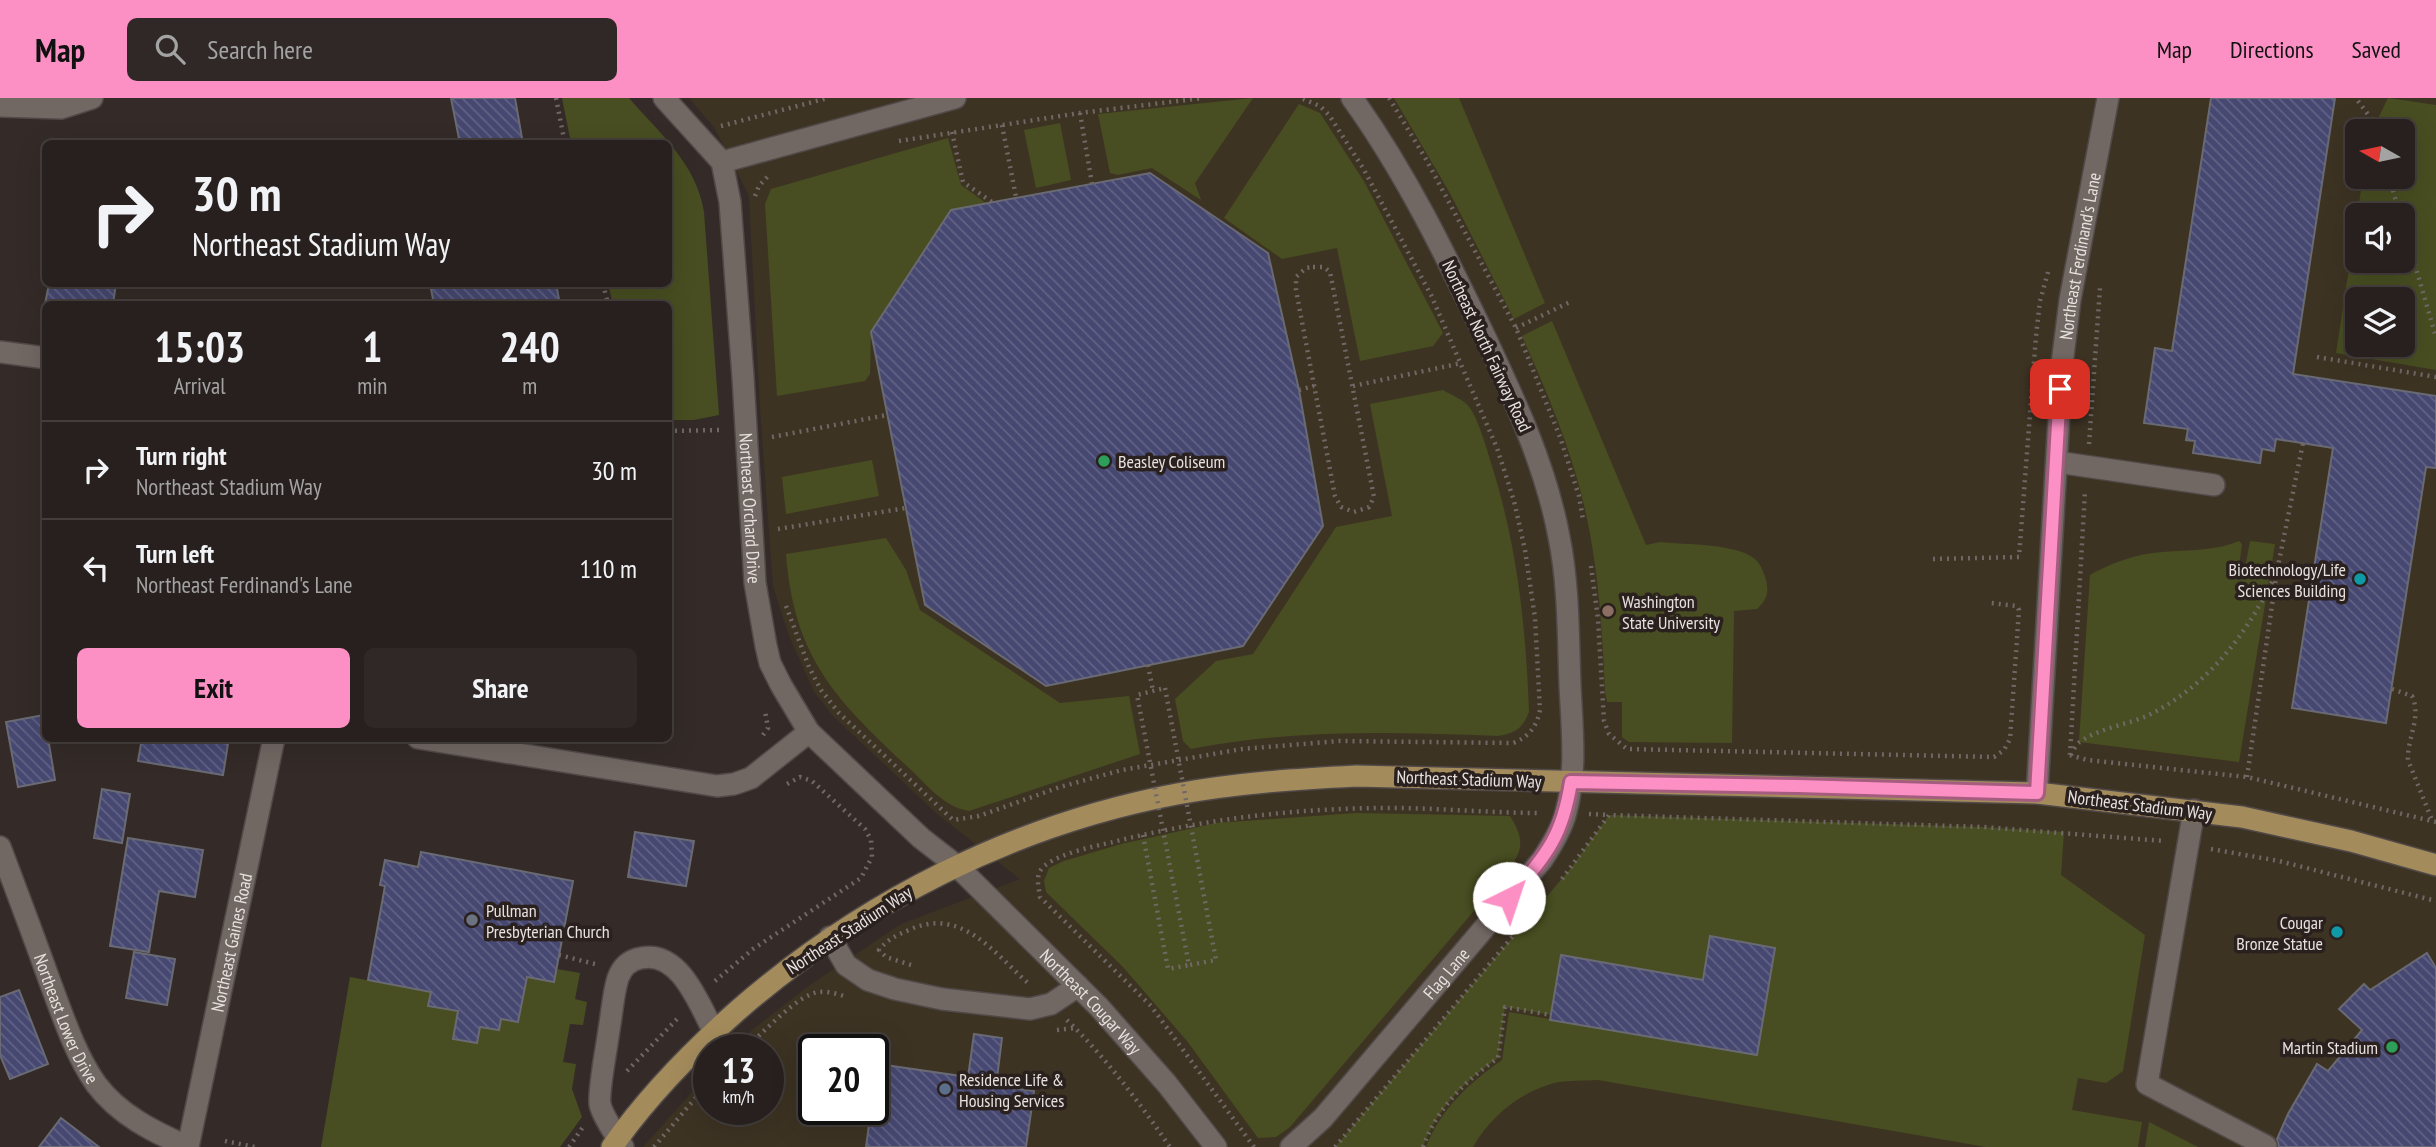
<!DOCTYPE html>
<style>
body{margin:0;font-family:"PT Sans Narrow",sans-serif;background:#2f2827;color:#f1f3f6;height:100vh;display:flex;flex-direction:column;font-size:26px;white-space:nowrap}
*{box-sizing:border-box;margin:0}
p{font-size:23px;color:#a4a3a4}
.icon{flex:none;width:38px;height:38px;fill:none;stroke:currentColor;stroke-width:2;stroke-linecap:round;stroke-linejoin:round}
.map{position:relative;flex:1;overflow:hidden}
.details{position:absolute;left:42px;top:203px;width:630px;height:441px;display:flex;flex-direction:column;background:#27201e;border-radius:10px;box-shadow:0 7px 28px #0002,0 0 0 2px #433e3c}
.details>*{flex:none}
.top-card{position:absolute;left:42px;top:42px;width:630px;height:147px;border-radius:10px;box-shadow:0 7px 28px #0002,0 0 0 2px #433e3c;background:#27201e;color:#f1f3f6;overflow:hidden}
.needle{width:46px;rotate:279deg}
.tools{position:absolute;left:2345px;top:21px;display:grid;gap:14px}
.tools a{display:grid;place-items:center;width:70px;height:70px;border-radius:10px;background:#27201e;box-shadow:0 7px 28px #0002,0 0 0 2px #433e3c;font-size:35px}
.speed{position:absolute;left:693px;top:936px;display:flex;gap:14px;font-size:35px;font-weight:700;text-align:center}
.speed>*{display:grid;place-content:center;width:91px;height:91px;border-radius:50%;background:#27201e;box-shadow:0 7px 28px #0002,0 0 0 2px #433e3c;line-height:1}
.speed small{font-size:18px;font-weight:400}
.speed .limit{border:4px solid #111;border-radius:10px;background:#fff;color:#111}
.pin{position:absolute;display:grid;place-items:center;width:60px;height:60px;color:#fff;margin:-30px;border-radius:14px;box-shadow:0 4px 10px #0006}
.me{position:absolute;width:77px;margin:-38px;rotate:41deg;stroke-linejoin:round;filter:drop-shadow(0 0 5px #0008)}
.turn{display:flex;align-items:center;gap:24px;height:147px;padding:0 35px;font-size:32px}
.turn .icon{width:91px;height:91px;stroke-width:2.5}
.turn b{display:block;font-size:49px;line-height:60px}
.eta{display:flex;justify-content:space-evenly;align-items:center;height:119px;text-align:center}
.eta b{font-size:42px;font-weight:600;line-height:49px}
.button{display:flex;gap:14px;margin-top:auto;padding:14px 35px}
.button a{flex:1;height:80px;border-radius:10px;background:#fc8fc3;color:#111;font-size:28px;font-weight:600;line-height:80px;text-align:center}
.button a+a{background:#2f2827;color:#f1f3f6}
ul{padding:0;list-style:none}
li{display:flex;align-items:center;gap:21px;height:98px;padding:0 35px;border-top:2px solid #433e3c}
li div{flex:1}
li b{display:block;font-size:26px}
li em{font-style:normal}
header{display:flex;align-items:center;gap:42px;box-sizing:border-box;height:98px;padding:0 35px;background:#fc8fc3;color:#111}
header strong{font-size:33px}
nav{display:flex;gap:38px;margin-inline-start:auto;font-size:24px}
.search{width:490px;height:63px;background:#2f2827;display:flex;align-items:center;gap:18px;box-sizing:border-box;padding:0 24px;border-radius:10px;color:#a4a3a4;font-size:26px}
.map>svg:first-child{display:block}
.education{fill:#3d3323;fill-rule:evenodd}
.green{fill:#484e21;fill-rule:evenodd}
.building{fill:url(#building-back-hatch);stroke:#696a73;stroke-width:2}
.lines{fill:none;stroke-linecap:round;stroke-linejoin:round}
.minor-casing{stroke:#504947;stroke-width:24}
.major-casing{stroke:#504947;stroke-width:24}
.path{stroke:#706865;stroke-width:4.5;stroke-dasharray:2 5;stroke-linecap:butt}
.minor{stroke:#716763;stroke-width:21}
.major{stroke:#a38b5c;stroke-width:21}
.path-bridge{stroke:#706865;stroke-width:4.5;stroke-dasharray:2 5;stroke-linecap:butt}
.route-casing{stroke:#a45d7f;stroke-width:18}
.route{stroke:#fc8fc3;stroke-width:12}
.leisure-dot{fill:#2e9e5b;stroke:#2a211e;stroke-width:2.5}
.culture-dot{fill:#0f9aa8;stroke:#2a211e;stroke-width:2.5}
.education-dot{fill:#8d6e63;stroke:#2a211e;stroke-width:2.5}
.worship-dot{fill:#6b7280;stroke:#2a211e;stroke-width:2.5}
.service-dot{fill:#5c6f8a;stroke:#2a211e;stroke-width:2.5}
.labels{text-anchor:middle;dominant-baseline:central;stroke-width:7;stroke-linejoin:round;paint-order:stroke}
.street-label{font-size:18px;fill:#e7e1df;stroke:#2a211e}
.poi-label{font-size:18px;fill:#e7e1df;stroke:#2a211e;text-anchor:start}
</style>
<header>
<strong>Map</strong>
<div class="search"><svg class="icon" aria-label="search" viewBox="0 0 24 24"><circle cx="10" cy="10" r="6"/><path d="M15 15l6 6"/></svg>Search here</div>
<nav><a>Map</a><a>Directions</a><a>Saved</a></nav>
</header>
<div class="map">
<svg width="2436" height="1049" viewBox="0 0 2436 1049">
<defs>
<pattern id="building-back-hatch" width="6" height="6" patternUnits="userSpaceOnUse" patternTransform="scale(1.75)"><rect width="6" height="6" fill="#464871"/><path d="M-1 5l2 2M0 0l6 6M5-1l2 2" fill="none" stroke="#616285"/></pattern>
</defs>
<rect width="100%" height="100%" fill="#342b28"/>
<!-- education -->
<path class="education" d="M689,0H2436V1049H643L709,975V1012H768V952H731L752,932L807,889L901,826L1020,781L936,715L834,619L814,594L789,538L773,488L760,310L749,98L714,29ZM2357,33H2403V79H2357ZM2357,117H2403V163H2357ZM2357,201H2403V247H2357ZM814,952H873V1012H814Z"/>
<!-- green -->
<g class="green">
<path d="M562,0H629C660,36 696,65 704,114L719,317L694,322H669L668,206H613L608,186H668V46L571,45Z"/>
<path d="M1253,0L1195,85L1201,102L1152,70L1118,77L1110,75L1098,16Z"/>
<path d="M1394,0H1459L1545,205L1514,221L1451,97Z"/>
<path d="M2388,0L2436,7V272L2336,255L2363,79H2403V33H2372ZM2357,117H2403V163H2357ZM2357,201H2403V247H2357Z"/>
<path d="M1299,6L1320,15L1365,85L1443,235L1433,248L1360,263L1337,150L1282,161L1224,120Z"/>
<path d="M1060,25L1071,82L1036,90L1024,32Z"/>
<path d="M948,40L961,87L986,105L951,112L871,234L870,276L865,283L777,298L765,106L771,91Z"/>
<path d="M1552,223L1646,447L1660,444C1684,447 1739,445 1756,462C1761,467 1764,475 1766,482C1769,495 1767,502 1757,511L1734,513L1732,645L1629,644L1622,639V604H1607L1605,594C1602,521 1597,447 1576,377C1562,329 1542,283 1522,238Z"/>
<path d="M1443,292C1451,297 1465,302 1470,310C1479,323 1486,349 1491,365C1517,446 1526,529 1529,614C1522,631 1516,635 1498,638C1395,634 1293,631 1191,651L1183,643L1175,601L1216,563L1253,556L1336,429L1392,418L1370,306Z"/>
<path d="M872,362L879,398L786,416L782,379Z"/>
<path d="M886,440L906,472L920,512L1060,605L1129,598L1140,656L969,713C944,709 927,687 909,670C836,602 794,560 786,456Z"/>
<path d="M2239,443L2242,446L2239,468L2245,470L2250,443L2275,446L2239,664L2079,644L2090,477C2113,464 2136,456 2163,454C2188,452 2216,453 2239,443Z"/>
<path d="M1356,715L1510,718C1524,741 1524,751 1508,773L1290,1029L1276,1039L1258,1040L1187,943L1123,869L1046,794L1044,783L1049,770L1064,763L1121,746L1216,725Z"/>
<path d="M1609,717L1983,729L2064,734L2061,777L2145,837L2123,973L2106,985L2078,980L2072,1012L2142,1024L2138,1049H1986L1598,982C1584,983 1567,982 1554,985C1519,995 1491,1018 1473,1049H1426C1441,1011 1469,985 1502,962L1509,914L1756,957L1775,850L1710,838L1703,882L1561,857L1551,917L1505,909L1498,960C1464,984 1437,1010 1423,1049H1335L1571,770Z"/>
<path d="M557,871L580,875L575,901L587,904L583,927L570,926L563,964L576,966L572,991L582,1019L560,1049H321L350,879L431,894L429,908L458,913L453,941L477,945L480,929L499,932L501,921L518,923L527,879L554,884Z"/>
<path d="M2149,1024L2198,1049H2145Z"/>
</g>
<!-- building -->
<g class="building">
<path d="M451,0H515L523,46H460Z"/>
<path d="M2211,0H2335L2293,276L2436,298V370L2426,369L2386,625L2292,610L2333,350L2276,341L2274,353L2262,351L2260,365L2193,355L2195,343L2186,342L2188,331L2144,325L2155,250L2172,253Z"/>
<path d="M1150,75L1268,155L1299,292L1323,428L1243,548L1046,588L925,507L871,234L951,112Z"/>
<path d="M49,186H116L113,206H45Z"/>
<path d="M430,186H556L560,206H434Z"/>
<path d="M44,617L46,640H48L55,682L18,689L6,624Z"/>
<path d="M142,640H212L211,643L228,646L223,677L138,663Z"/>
<path d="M102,691L130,696L122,745L94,740Z"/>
<path d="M635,734L694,743L686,788L628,779Z"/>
<path d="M128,740L203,752L195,799L159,793L149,854L110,848Z"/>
<path d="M421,754L573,783L554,884L527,879L518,924L501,921L499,932L480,929L477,945L453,941L458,913L428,908L431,894L368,882L385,788L380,787L385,762L418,769Z"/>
<path d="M1710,838L1775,850L1757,957L1550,922L1561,857L1703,882Z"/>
<path d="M134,854L175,861L167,907L126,900Z"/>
<path d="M2427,855L2436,870V1049H2279L2277,1041L2288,1016L2317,966L2328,973L2362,932L2339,911L2364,886L2370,892Z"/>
<path d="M19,892L48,966L10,981L0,957V899Z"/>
<path d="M974,936L1002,940L996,988L1034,993L1026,1049H866L871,1012H873L878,966L968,979Z"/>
<path d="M61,1020L99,1049H39Z"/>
</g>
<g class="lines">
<!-- minor casing -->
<g class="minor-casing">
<g id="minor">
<path id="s1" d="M664,0L722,64L730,104L743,279L755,485L766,548L770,565L781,587L809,634L921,740L957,768L1099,909L1167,986L1216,1049"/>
<path d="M0,8L61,10L92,0"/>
<path d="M722,64L955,0"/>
<path d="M0,254L46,260"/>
<path d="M2057,364L2214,387"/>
<path d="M418,640L717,688L734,686L751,680L809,634"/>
<path id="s2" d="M2037,695L2062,266L2070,202L2108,0"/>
<path d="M2194,712L2147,986L2266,1048"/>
<path id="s3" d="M0,749C17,794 34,839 50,884C63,918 75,956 96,986C119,1017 154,1034 188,1049L274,640"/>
<path d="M830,839L846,867L868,882L895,891L942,901L1030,911L1051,906L1078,888"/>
<path d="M623,1049C617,1038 602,1018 600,1006C598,993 607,948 609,932C612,915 613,896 618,880C622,869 630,862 641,860C680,852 699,906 714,934"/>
<path id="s4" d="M1291,1049L1323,1020L1542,762C1552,747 1562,731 1566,714C1577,674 1572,629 1570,587C1568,538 1569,488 1559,439C1546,369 1516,305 1486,241C1446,158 1406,75 1352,0"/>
</g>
</g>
<!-- major casing -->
<g class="major-casing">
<path id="major" d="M612,1049C647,999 691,954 737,913C862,804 1013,727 1177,696C1237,685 1296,681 1356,678L2037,695L2242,719L2351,743L2436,767"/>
</g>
<!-- path -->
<g class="path">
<path d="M556,0L565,46"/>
<path d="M1389,0L1427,63L1516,230L1560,339L1579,398L1583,422"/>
<path d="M2358,3L2373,23L2376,33"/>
<path d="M1080,15L1092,86"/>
<path d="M1002,27L1016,99"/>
<path d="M721,28L828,0"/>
<path d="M952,34L963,84L992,104"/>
<path d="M899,43L1080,15L1203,0"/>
<path d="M2389,79L2400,117"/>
<path d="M755,98L759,88L769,77"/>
<path d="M2403,126L2436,239"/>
<path d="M1313,169H1324L1330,174L1374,399L1369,409L1354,414L1341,409L1335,398L1296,192V179L1306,170Z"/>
<path d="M603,186L608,206"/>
<path d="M1516,230L1570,204"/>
<path d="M2317,259L2436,279"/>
<path d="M1353,288L1462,265"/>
<path d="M1299,292L1314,288"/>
<path d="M668,333L722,332"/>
<path d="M772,339L887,317"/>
<path d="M2089,346L2100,190"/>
<path d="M778,431L906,410"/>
<path d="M1933,461L2019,459L2036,238L2040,203L2048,174"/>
<path d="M1591,468L1598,521L1604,623L1609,636L1627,651L1994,659L2004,652L2010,641L2019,512L2017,508L1991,505"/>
<path d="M786,508L809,569L821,592L839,615L953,722L979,718L1060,689L1122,672L1242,651L1339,643L1513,645C1529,639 1537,628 1540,612L1535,520L1525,452L1514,403L1497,350L1431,197L1363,70L1329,17L1320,8L1303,1"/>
<path d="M1148,567L1153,593"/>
<path d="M2392,591L2412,598C2422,619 2407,640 2408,662L2432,722"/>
<path d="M763,637L768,630L765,613"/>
<path d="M2070,657L2085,393"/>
<path d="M2070,657L2087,662L2247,679L2436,724"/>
<path d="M2071,657C2073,653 2076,646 2080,644C2100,629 2129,627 2151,616C2209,586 2247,536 2275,478"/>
<path d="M2247,679L2277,473L2303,345"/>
<path d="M1589,716L1608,717"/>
<path d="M1143,737L1168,871L1189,867"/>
<path d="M2211,751L2279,763L2436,803"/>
<path d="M1562,781L1609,717L1983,729L2164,743"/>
<path d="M559,857L599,867"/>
<path d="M911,867L886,859L879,852C888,841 897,837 909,832C961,808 993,854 1028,885"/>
<path d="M715,883L753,851L861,780L872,759L871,742L865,731L812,683L800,679L787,686"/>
<path d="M1067,922C1106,960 1139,1004 1170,1049"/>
<path d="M1057,932L1076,930"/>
<path d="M743,952C761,938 797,896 819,894C828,893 838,896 847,899"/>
<path d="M627,973L679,919"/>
<path d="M225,1043L255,1049"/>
<path d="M569,1049L583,1029"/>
<path d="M654,1049L709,984"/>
<path d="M1254,1049L1151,908L1040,799C1039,791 1036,781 1040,773C1050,757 1095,748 1113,744C1209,720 1304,709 1403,710C1449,711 1495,715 1541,715"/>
<path d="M1335,1049L1524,825"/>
<path d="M1423,1049C1437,1010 1464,984 1498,960L1505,909L1551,917"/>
</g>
<!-- minor -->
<use href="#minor" class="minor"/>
<!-- major -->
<use href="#major" class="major"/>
<!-- path-bridge -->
<path class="path-bridge" d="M1165,590L1216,862L1189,867L1137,597Z"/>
</g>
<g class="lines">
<!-- route casing -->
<g class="route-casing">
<path id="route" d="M1509,800C1545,758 1562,741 1571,684L1798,688L2037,695L2060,291"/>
</g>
<!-- route -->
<use href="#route" class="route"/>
</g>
<!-- markers -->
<g class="leisure-dot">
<circle cx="1104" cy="363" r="7"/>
<circle cx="2392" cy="949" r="7"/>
</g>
<g class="culture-dot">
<circle cx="2360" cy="481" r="7"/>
<circle cx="2337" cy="834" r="7"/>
</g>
<circle class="education-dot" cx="1608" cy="513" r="7"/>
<circle class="worship-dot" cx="472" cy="822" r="7"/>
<circle class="service-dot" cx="945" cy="991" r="7"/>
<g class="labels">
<!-- street labels -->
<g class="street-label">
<text stroke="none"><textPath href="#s2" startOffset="539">Northeast Ferdinand's Lane</textPath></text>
<text transform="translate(1487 248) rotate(65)">Northeast North Fairway Road</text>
<text stroke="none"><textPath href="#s1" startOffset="434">Northeast Orchard Drive</textPath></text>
<text transform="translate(1469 681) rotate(2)">Northeast Stadium Way</text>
<text transform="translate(2140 707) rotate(7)">Northeast Stadium Way</text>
<text transform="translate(849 832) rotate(-33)">Northeast Stadium Way</text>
<text stroke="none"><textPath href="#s3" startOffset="578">Northeast Gaines Road</textPath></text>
<text stroke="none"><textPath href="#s4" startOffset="233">Flag Lane</textPath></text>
<text stroke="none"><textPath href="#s1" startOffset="1060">Northeast Cougar Way</textPath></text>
<text stroke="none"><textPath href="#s3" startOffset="184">Northeast Lower Drive</textPath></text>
</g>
<!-- poi labels -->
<g class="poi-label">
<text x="1118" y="363">Beasley Coliseum</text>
<text x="2346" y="471" text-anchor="end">Biotechnology/Life<tspan x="2346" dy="21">Sciences Building</tspan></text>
<text x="1622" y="503">Washington<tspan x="1622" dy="21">State University</tspan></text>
<text x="486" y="812">Pullman<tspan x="486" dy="21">Presbyterian Church</tspan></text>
<text x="2323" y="824" text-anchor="end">Cougar<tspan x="2323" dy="21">Bronze Statue</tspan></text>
<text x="2378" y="949" text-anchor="end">Martin Stadium</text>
<text x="959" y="981">Residence Life &amp;<tspan x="959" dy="21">Housing Services</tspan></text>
</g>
</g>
</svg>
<div class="tools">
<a><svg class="needle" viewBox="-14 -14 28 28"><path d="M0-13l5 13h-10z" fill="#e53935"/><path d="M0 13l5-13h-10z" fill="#a4a3a4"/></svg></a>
<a><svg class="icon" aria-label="sound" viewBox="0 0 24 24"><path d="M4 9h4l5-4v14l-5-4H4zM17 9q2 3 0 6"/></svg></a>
<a><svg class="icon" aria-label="layers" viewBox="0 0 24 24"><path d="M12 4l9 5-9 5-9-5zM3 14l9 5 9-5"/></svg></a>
</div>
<div class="speed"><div>13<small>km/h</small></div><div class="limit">20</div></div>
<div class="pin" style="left:2060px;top:291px;background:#d93025"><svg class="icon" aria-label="arrive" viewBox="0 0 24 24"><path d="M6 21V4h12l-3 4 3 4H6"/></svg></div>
<svg class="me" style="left:1509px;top:800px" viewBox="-20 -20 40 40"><circle r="19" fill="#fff"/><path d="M0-13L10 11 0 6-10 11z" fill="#fc8fc3"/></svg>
<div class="top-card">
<div class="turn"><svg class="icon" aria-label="right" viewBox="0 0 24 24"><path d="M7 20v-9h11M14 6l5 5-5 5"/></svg><div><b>30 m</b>Northeast Stadium Way</div></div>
</div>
<section class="details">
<div class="eta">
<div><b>15:03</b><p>Arrival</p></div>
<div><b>1</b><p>min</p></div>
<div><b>240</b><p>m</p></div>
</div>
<ul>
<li><svg class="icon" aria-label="right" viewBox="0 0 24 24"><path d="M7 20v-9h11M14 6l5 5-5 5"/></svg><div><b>Turn right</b><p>Northeast Stadium Way</p></div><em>30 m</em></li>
<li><svg class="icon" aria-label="left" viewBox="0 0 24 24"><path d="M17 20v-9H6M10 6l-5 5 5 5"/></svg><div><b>Turn left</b><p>Northeast Ferdinand's Lane</p></div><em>110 m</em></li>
</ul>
<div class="button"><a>Exit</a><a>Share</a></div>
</section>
</div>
